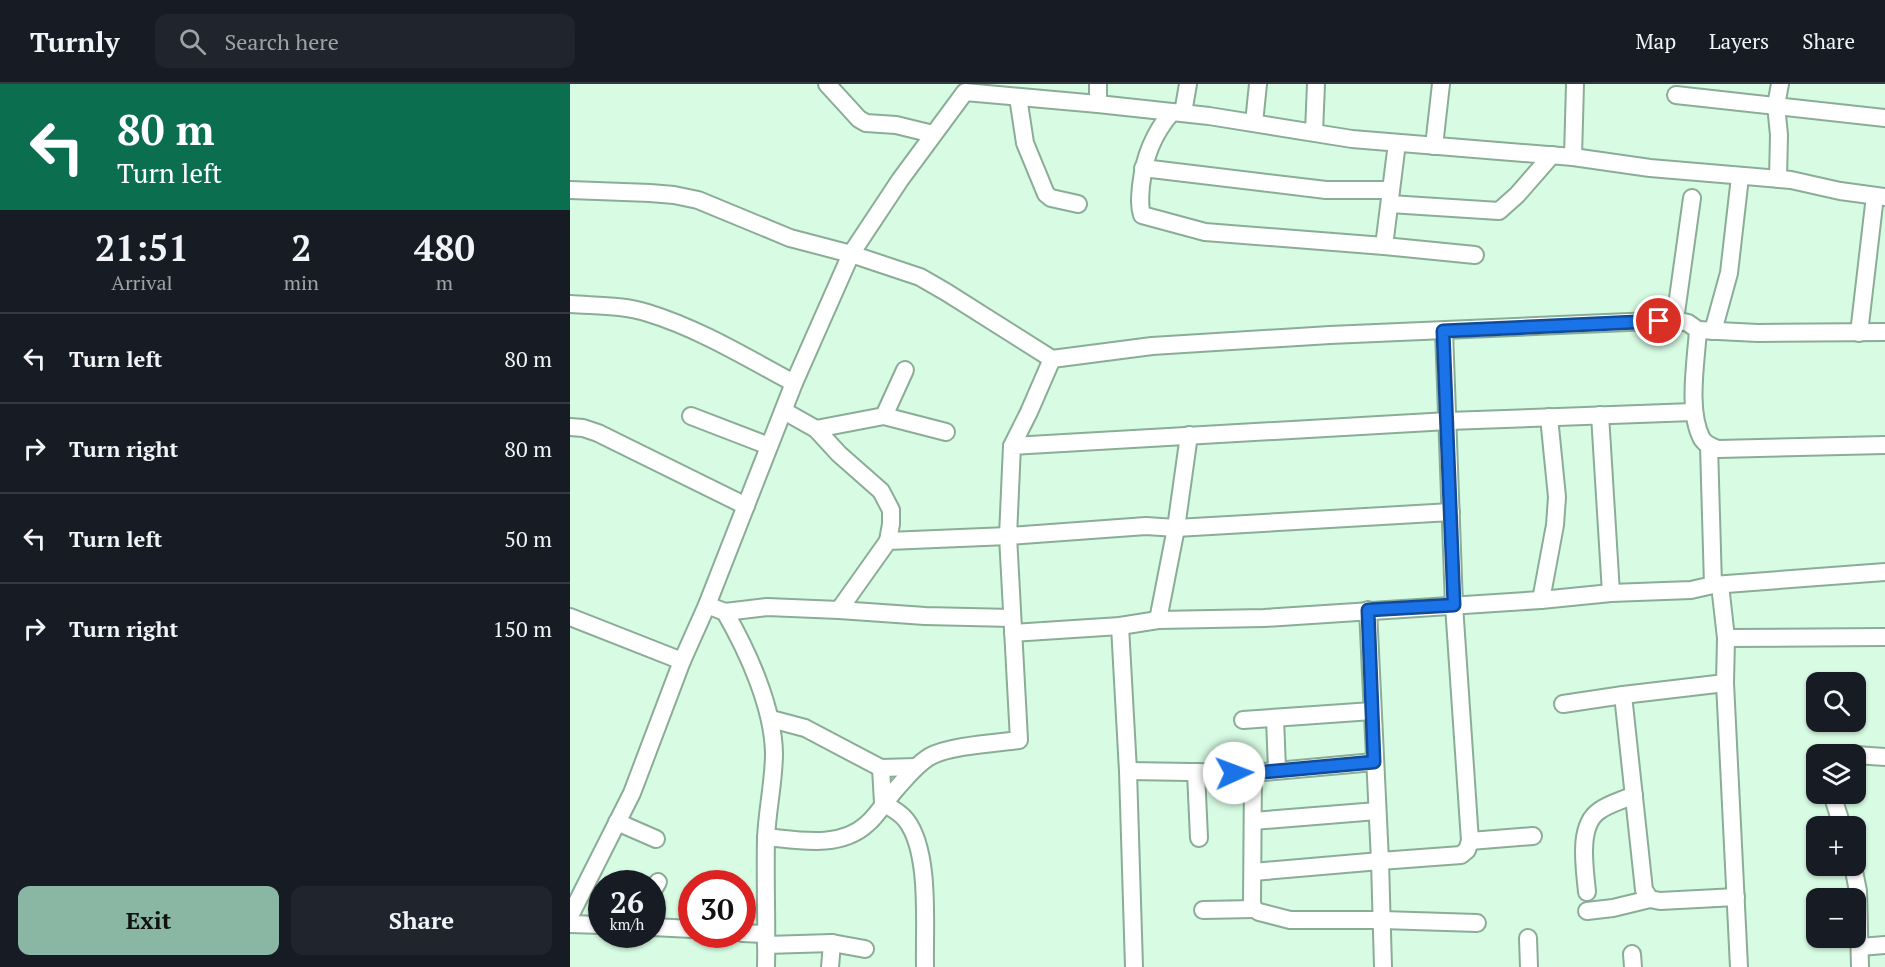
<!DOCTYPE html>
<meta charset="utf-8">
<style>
body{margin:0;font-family:"PT Serif",serif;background:#20242c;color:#f1f3f6;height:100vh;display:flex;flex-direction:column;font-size:22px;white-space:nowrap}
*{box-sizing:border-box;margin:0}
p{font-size:20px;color:#9ea1a6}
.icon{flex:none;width:33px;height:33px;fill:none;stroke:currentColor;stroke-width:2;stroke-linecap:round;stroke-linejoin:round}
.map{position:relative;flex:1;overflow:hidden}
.drawer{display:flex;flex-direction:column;background:#171b24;width:570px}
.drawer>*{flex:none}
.hud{background:#0b6e4f;color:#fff;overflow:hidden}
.buttons{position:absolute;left:1236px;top:588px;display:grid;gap:12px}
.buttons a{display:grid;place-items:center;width:60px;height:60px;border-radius:12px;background:#171b24;box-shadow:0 2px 4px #0004;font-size:30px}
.speed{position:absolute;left:18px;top:786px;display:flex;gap:12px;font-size:30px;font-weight:700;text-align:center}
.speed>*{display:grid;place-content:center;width:78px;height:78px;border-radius:50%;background:#171b24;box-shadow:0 2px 4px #0004;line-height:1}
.speed small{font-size:15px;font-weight:400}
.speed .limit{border:9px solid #d22;background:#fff;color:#111}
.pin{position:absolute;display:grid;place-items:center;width:51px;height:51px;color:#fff;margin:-26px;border:3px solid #fff;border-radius:50%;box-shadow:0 2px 6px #0007}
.me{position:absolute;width:66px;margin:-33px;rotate:88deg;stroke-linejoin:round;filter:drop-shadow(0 0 4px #0008)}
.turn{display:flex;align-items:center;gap:21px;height:126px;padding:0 18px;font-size:27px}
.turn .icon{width:78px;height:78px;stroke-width:2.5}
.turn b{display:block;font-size:42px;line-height:51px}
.eta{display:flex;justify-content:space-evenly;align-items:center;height:102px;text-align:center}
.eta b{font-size:36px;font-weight:800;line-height:42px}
.primary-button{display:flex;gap:12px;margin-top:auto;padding:12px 18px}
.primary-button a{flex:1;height:69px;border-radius:12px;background:#8ab6a4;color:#111;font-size:24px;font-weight:800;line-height:69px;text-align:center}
.primary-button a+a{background:#20242c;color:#f1f3f6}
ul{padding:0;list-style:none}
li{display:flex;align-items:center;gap:18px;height:90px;padding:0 18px;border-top:2px solid #363941}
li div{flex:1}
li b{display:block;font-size:22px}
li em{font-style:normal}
header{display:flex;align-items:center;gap:36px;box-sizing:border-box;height:84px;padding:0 30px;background:#171b24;border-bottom:2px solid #363941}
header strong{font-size:28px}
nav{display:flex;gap:33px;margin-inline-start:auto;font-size:21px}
.search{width:420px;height:54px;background:#20242c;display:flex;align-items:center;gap:15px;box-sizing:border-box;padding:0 21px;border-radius:12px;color:#9ea1a6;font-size:22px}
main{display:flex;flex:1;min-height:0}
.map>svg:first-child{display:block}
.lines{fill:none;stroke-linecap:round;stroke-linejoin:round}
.minor-casing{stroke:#8bac96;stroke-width:20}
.minor{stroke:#fff;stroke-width:16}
.route-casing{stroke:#114b97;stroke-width:15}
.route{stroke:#1a73e8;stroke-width:10}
</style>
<header>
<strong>Turnly</strong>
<div class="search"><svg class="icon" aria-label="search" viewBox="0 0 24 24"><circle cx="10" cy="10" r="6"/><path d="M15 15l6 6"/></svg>Search here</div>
<nav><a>Map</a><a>Layers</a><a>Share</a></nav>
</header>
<main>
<section class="drawer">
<div class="hud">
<div class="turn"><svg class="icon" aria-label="left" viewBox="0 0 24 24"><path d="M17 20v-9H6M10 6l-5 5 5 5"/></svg><div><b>80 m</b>Turn left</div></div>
</div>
<div class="eta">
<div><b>21:51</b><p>Arrival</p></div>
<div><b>2</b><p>min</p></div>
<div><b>480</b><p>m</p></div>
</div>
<ul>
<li><svg class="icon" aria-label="left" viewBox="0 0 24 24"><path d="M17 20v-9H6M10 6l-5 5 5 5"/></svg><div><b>Turn left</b></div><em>80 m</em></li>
<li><svg class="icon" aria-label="right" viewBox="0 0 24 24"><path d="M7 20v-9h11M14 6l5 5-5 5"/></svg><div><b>Turn right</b></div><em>80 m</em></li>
<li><svg class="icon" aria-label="left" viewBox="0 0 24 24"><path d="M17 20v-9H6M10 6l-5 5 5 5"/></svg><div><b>Turn left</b></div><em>50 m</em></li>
<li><svg class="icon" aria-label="right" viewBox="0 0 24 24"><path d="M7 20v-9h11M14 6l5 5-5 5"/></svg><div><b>Turn right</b></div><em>150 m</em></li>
</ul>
<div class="primary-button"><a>Exit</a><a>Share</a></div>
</section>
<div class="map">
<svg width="1315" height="883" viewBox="0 0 1315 883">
<rect width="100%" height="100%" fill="#d7fbe3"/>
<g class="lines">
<!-- minor casing -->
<g class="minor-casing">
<g id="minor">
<path d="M257,0L289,35L296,39L326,41L363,50"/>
<path d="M1106,11L1315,34"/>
<path d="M448,13L455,59L476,110L481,114L508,120"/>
<path d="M528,20L639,32L782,55L1003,73L1080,84L1221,96L1270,107L1315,113"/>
<path d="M602,28C583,50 574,73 571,102C570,113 569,121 572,131L635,148L814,162L905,171"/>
<path d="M613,29L618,0"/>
<path d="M684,39L688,0"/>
<path d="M744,48L746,0"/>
<path d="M864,62L871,0"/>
<path d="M1003,73L1005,0"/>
<path d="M573,84L756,106H821"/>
<path d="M1208,95L1209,51L1206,21L1210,0"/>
<path d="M0,106L80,109L104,111L128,116L220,154L281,170L350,193L376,208L482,275"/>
<path d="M820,120L929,127L947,111L982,71"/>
<path d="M814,162L827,59"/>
<path d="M0,220C26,222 53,221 78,229C130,245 177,274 224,299"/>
<path d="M1105,236L1122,114"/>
<path d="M1128,246L1188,249L1315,248"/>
<path d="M1143,247L1159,189L1170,93"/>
<path d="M1289,249L1305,112"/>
<path d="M214,327L246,345L269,370L311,407L321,426V440L318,457"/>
<path d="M1030,331L1041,509"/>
<path d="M121,332L199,362"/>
<path d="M314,332L335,286"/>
<path d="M0,343L13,344L28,349L176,422"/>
<path d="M246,345L314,332L376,348"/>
<path d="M442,362L459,328L482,275L582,262L760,251L1105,236L1118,239L1128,246C1126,278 1117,327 1132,355C1136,361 1142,363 1148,365L1315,361"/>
<path d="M1139,362L1143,501"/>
<path d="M1150,501L1156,554L1155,599L1169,883"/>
<path d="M971,516L985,441L987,413L979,333"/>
<path d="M137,521L155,528L197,523L269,526L318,457L438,452L576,442L606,444L881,428"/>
<path d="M269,526L355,532L442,534"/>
<path d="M798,526L810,777L891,771L897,766L900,757L884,521L874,247"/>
<path d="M155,528C178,568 203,623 204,669C204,698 197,726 196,755C195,798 197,840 196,883"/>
<path d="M0,533L112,577"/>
<path d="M588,536L606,444L619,351"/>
<path d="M550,542L558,687L564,883"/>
<path d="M443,549L550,542L588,536L694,534L971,516L1041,509L1121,506L1143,501L1315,488"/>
<path d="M1156,554L1315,553"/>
<path d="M1155,599L1053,611L1074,806L1080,815L1090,817L1166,813"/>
<path d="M993,620L1053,611"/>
<path d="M705,634L707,686"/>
<path d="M201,635L235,644L311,684L346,683"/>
<path d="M673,636L802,627"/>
<path d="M1252,670H1281"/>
<path d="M1286,671L1315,673"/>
<path d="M311,684L313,719C321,724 330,728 336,736C361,768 354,843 355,883"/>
<path d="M558,687L683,689L804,678"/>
<path d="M626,688L629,754"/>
<path d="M683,689L682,819L684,825L689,828L720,836H812L907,839"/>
<path d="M1262,710L1272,742"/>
<path d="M683,737L807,727"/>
<path d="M47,738L86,755"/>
<path d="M196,753C228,756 270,765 297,740C307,732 317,715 326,705C336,694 346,681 359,673C378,662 425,659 449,656L438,452L442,362L878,337L1123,328"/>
<path d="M900,757L963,752"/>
<path d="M1283,782L1288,807L1290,883"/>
<path d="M683,788L810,777L813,883"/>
<path d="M82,808L88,798"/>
<path d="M1017,808C1015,785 1007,742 1029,727C1038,720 1053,716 1064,711"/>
<path d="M633,826L684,825"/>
<path d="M1017,827L1043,824L1080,815"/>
<path d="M0,832L62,709L112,577L137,521L224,299L281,170L330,96L395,8L528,20V0"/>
<path d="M0,840L32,841"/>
<path d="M82,843L122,845"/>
<path d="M172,849L196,850"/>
<path d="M958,854L959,883"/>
<path d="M196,861L262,859L295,865"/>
<path d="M1290,863L1315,861"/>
<path d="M1062,870L1063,883"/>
<path d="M260,883L262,859"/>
</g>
</g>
<!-- minor -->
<use href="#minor" class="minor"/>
</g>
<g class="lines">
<!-- route casing -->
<g class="route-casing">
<path id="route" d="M664,689H683L804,678L798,526L884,521L873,247L1089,237"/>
</g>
<!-- route -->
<use href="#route" class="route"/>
</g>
</svg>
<div class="buttons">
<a><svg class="icon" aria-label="search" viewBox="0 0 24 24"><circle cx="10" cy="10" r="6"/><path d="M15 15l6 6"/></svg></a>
<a><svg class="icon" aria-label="layers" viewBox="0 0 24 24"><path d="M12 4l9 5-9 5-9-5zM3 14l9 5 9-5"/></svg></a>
<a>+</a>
<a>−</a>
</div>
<div class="speed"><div>26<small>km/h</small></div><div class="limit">30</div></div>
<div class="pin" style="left:1089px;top:237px;background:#d93025"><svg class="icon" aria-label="arrive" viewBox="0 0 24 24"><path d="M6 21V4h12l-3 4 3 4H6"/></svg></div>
<svg class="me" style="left:664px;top:689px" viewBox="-20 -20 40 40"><circle r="19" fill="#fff"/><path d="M0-13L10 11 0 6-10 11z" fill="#1a73e8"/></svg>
</div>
</main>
